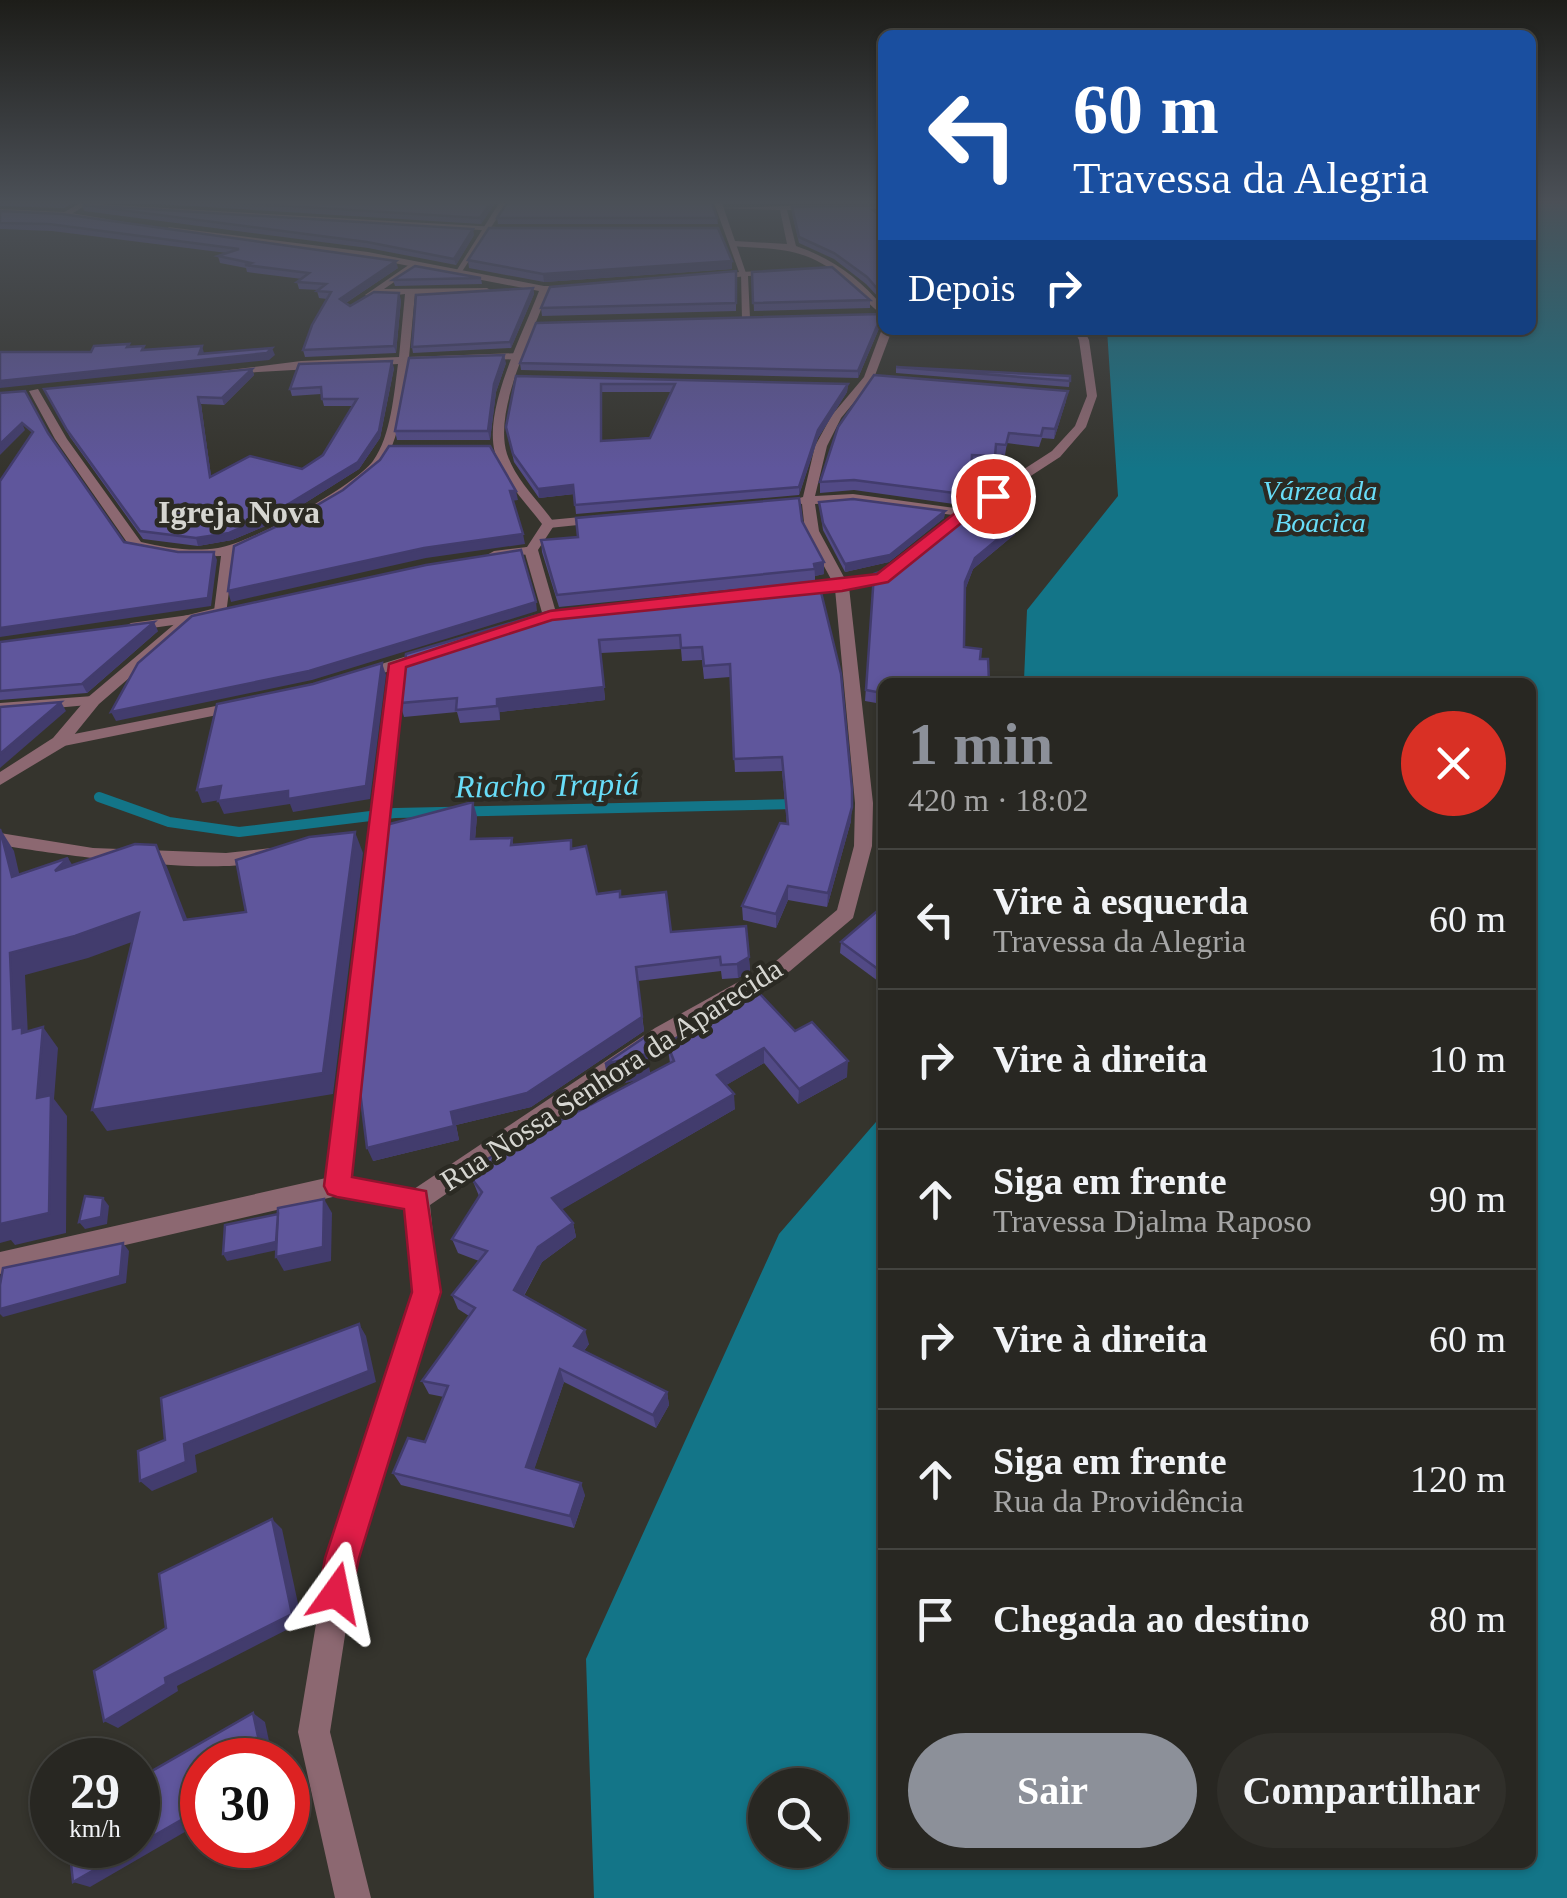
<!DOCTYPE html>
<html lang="pt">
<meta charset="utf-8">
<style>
body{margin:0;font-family:"Times New Roman",serif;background:#302f2a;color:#f1f3f6;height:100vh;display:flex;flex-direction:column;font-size:38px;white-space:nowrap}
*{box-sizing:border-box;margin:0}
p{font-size:32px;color:#a5a5a5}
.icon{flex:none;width:55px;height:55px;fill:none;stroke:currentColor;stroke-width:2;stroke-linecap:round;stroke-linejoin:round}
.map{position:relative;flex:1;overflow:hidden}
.side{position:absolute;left:878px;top:678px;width:658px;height:1190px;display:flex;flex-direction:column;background:#282722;border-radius:15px;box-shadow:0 2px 8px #0004,0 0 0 2px #444440}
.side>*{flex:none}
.guide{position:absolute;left:878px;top:30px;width:658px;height:305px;border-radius:15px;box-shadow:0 2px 8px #0004,0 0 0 2px #444440;background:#1a4fa0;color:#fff;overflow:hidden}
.tools{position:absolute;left:748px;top:1768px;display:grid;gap:20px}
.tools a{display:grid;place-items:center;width:100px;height:100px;border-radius:50%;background:#282722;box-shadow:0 2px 8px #0004,0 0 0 2px #444440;font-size:50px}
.speed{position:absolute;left:30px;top:1738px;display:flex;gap:20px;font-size:50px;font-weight:700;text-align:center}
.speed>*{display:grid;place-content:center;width:130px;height:130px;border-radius:50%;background:#282722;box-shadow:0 2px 8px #0004,0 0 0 2px #444440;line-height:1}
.speed small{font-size:25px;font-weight:400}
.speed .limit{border:15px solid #d22;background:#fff;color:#111}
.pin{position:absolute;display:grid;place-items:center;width:85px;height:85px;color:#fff;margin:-42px;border:5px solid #fff;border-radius:50%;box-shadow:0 2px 10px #0007}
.me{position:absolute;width:110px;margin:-55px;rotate:12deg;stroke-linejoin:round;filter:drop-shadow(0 0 8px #0008)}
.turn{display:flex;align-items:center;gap:35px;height:210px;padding:0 30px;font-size:45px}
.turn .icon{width:130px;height:130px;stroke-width:2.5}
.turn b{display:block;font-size:70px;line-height:85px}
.then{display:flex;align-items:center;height:95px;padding:0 30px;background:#0003;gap:20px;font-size:38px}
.round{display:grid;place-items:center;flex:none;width:105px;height:105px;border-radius:52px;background:#302f2a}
.head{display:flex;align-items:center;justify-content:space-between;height:170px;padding:0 30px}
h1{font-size:60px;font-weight:700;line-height:75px;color:#8c9099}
.button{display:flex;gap:20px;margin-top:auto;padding:20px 30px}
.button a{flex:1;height:115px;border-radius:60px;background:#8c9099;color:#fff;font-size:40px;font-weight:700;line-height:115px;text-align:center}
.button a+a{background:#302f2a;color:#f1f3f6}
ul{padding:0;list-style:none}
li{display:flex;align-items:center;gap:30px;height:140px;padding:0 30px;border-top:2px solid #444440}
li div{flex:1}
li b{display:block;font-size:38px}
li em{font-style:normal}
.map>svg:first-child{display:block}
.water{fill:#137588;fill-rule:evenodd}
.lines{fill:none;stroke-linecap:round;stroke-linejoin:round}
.stream{stroke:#137588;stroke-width:10}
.minor{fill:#8c6871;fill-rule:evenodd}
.tertiary{fill:#8c6871;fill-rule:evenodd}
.wall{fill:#524a86;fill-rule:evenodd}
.shaded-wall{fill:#423c6d}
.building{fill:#5f569c;stroke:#423c6d;stroke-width:2.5;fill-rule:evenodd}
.route{fill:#e11d48;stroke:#92132f;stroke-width:2.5}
.labels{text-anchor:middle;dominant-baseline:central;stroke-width:9;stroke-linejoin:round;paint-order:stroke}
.far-water-label{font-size:28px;font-style:italic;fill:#68ddf8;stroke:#2b2a23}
.street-label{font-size:30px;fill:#d6d6d1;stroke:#2b2a23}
.far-district-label{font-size:32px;font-weight:bold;fill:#d6d6d1;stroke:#2b2a23}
.water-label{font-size:32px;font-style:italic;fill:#68ddf8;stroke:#2b2a23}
</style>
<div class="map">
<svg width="1567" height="1898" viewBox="0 0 1567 1898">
<rect width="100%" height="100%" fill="#35342d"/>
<!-- water -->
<path class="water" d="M1530,203H1567V1898H594L586,1659L779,1234L882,1115V1862H1530V682L1024,680L1027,610L1118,496L1107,330H1530ZM765,1785H830V1850H765Z"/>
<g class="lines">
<!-- stream -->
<path class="stream" d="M99,797L169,822L239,832L395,813L796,804"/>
<!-- minor -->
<g class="minor">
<path d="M80,203L88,204L68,216L61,214Z"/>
<path d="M499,203H507L461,273H455Z"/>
<path d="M821,205L818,209L787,210L796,246C829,257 860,278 882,306V314C870,307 860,292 849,282C805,247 784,250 732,246L735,241L787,244L780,210L716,208Z"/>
<path d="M413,262L416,267L384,289L487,288L492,291L487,294H415L409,357L519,353L524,356L519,359L408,363C405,395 401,432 385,461C368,491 269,541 234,553L226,614L214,611L221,556L182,557L131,548L55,439L29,391L38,389L67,439L141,542C166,548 192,552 218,548C251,543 353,487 373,461C391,436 394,393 398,364L226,374L221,371L301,361L399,357L405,294L370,298L365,295Z"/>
<path d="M781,270L778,275L748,276L750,318L742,320L741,272Z"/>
<path d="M882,329L892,330L874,378L841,418L827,446L815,496L853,494L962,509L1052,451L1075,426L1087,396L1079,340L1074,330H1084L1089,340L1097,396L1086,427L1060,457L969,516L887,581L849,587L873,803L872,846L853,918L790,971L671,1040L430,1205L439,1292L357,1558L330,1732L371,1898H335L298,1732L327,1558L413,1292L406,1208L337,1196L0,1274V1252L326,1178L390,671L357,681L349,676L352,673L430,649L438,654L406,666L350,1178L414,1189L655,1028L776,961L837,910L854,846L855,803L835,589L796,595L789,591L796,587L832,581L805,531L802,504L789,501L803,497L815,446L832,415L864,377ZM853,502L953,515L878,574L845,579L819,531L815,504Z"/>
<path d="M602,515L608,519L607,522L549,528L543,524L549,520Z"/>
<path d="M526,547L538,550L557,616L555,619L543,616L524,550Z"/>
<path d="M189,615L194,616V622L131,631L124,627L131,623Z"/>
<path d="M93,696L99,698V704L0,713V703Z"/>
<path d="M241,701L247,703V709L59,747L51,742L59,737Z"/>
<path d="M0,833L93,848L226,853L271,848L280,854C250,883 47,853 0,845Z"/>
</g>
<!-- tertiary -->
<g class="tertiary">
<path d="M76,203L514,228L518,230L514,232L79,206Z"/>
<path d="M714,203H722L747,276L710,280L706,277L739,272Z"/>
<path d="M0,209L65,212L136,224L132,226L65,216L0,213Z"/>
<path d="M168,227L368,252L544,286H560V290L548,291C533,335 493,409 507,454C516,481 540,502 555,524L536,553L494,559L487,555L494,551L527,547L542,524C526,503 503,480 495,453C483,408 523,334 539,291L368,258L171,231Z"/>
<path d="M216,608L221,609V615L194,622L99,704L65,746L0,785V772L53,738L87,698L184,616Z"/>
</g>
</g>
<!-- wall -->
<g class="wall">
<path d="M0,203H73L64,208L0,206Z"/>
<path d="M142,203H495L481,224Z"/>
<path d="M82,205L474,235L456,265L368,248L84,211Z"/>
<path d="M882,206V301L866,284L834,259L799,243L792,213V207Z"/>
<path d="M0,211L398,268L346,303L350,306L401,300L396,353L305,357L303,350L327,299L319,298L317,291L319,290L299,289L297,282L302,279L247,272L246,268L220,263L218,256L227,253L52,231L0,229Z"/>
<path d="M497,218H717L718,224H498Z"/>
<path d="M468,260L732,261V269L544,282L469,268Z"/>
<path d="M736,271V311L542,316L541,308Z"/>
<path d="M752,272L870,300V308L754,311Z"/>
<path d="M481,278L482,284L395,286L393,280Z"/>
<path d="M533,288L534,294L511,348L413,353L412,347Z"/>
<path d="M882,314V326H880L858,378L521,370L520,363Z"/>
<path d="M894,330H1013V332L893,337Z"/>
<path d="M506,363L496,392L490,440H397L395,431Z"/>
<path d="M896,367L1070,376L1069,387L896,373Z"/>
<path d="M394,368L380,438L359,469L275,522L232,540L198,546L143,539L70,437L44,389L252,369L254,375L224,405L201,404L211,476L302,469L323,455L353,406H324L321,394L292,396L290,389Z"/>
<path d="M516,376L848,384L847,392L818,438L799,495L576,514L574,494L539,498L514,462L506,427ZM602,392H671L650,438L602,441Z"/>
<path d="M1066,401L1054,439L1042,438L1039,447L1007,443L1005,455L995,454L994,467L972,465L969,500L961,505L854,490L820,493V482Z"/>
<path d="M819,502L945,511L944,518L889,562L845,572L823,530Z"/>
<path d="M802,521L824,562V574L815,576V581L559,607L542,552L541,540Z"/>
<path d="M1016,524L1015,534L973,569L965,590L882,682V704L865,701L874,574Z"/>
<path d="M819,584L851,821L827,907L788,900L776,928L743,920L742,906L787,824L782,771L735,772L730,677L704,679L702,660L682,661L681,649L601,653L605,700L500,712V720L460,723L457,712L404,717L400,703L406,654Z"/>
<path d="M158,631L87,693L0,700V642Z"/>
<path d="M477,816L475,839L512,838L513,845L573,849L597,894L620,897L671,932L746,926L750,971L738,978L722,979L721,971L638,981L644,1031L531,1107L456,1125L459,1140L373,1161Z"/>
<path d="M882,907V984L840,953L841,942Z"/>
<path d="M795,1031L847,1077L798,1104L764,1063L726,1085L735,1109L562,1209L573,1223L576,1237L542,1262L524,1296L589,1344L584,1351L667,1392L669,1405L656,1428L564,1382L534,1469L585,1495L574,1528L401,1485L393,1473L425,1442L444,1397L429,1394L422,1381L469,1316L458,1309L452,1295L479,1261L458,1253L452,1239L479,1196L472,1179L639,1079L609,1087L605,1064L645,1037L650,1074L670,1063L667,1043Z"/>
</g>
<!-- shaded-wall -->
<g class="shaded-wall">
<path d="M490,203H495L481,224L480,218Z"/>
<path d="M473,229L474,235L456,265L454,259Z"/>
<path d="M396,261L398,268L341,306L340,299Z"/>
<path d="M732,261V269L544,282L543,274Z"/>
<path d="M533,288L534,294L511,348L510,342Z"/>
<path d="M399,293L401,300L396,353L394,346Z"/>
<path d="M880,319V326L858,378V371Z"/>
<path d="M202,346L204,353L272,348L275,355L269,360L0,388V381L199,354Z"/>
<path d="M504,355L506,363L496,392L490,440L488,431L494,384Z"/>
<path d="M392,361L394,368L380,438L359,469L275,522L232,540L198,546L196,538L358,462Z"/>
<path d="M252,369L254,375L224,405L222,398Z"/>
<path d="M848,384L847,392L818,438L799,495V487L818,430Z"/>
<path d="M1068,391L1066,401L1054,439L1055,429Z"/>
<path d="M198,397L201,404L212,485L210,477Z"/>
<path d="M22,423L25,430L0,455V444Z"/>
<path d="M573,485L574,494L539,498L538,489Z"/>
<path d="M970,489L969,500L961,505L962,494Z"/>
<path d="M510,491H516L518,500L512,501Z"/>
<path d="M945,511L944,518L889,562L845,572V564Z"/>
<path d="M1016,524L1015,534L973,569L964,593L965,582L975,558Z"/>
<path d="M523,534L525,544L426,558L231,602L228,591L424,548Z"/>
<path d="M214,552L217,560L211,606L0,637V628Z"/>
<path d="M824,562V574L815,576L814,564Z"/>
<path d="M536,602L537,611L312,680L116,721L111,712Z"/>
<path d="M154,622L158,631L87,693L82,684Z"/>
<path d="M599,640L605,700L500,712V720L497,699Z"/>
<path d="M382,663L386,675L370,799L293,812L290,804L224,814L218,801Z"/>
<path d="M61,702L66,711L0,768V754Z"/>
<path d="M221,786L226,799L202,803L197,790Z"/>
<path d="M473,802L477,816L474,853L471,839Z"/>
<path d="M852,807L851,821L827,907L828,893Z"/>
<path d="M1,830L14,851L25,899L12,877Z"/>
<path d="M355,832L363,853L333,1094L107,1131L92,1110Z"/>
<path d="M156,845L167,867L196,942L184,920Z"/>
<path d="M68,858L81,879L55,871Z"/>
<path d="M788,886V900L776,928V914Z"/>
<path d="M139,913L151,935L88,958L25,975L28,1036L13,1029L10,953Z"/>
<path d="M749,957L750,971L738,978L737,964Z"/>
<path d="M642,1017L644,1031L531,1107L456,1125L459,1140L373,1161L367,1148L451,1112Z"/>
<path d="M43,1027L58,1048L54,1099L67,1116L66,1233L15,1245L11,1240L0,1243V1222L37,1098Z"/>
<path d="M764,1048V1063L718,1090L717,1075Z"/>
<path d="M647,1054L650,1077L609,1087L605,1064Z"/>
<path d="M848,1061L847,1077L798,1104L799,1089Z"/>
<path d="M734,1094L735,1109L556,1213L552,1198Z"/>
<path d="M103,1198L109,1206L107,1224L85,1229L79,1222Z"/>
<path d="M324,1199L332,1213L331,1261L284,1271L276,1257Z"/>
<path d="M573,1223L576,1237L542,1262L519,1304L514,1290L538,1247Z"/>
<path d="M278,1242L282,1249L227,1261L223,1254Z"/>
<path d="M123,1243L129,1251L126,1283L3,1317L0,1314V1309Z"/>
<path d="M359,1324L366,1336L376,1382L195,1455L197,1472L152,1491L140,1481L184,1444Z"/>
<path d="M585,1330L589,1344L578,1359L574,1346Z"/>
<path d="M560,1369L564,1382L531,1479L526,1467Z"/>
<path d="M667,1392L669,1405L656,1428L653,1415Z"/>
<path d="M581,1483L585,1495L574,1528L570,1516Z"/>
<path d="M272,1519L282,1529L302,1622L177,1686L178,1691L118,1728L104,1721L165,1678Z"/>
<path d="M253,1713L265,1722L273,1760H263Z"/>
<path d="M202,1808V1822L90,1887L73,1882Z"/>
</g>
<!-- building -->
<g class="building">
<path d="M238,203H490L480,218Z"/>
<path d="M507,203H712L717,218H497Z"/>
<path d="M82,205L473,229L454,259L367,242Z"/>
<path d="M882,205V210H873L882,217V294L867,277L834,253L799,237L792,207Z"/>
<path d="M0,211L62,214L396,261L340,299L350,306L374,292L399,293L394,346L303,350L312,325L331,292L317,291L326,284L297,282L309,273L245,265L251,263L218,256L239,249L49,224L0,223Z"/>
<path d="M489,228H718L732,261L543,274L468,260Z"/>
<path d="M415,266L481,278L393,280Z"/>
<path d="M832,267L870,300L753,303L752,272Z"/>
<path d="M736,271V303L541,308L550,287Z"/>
<path d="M533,288L510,342L412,347L416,295Z"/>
<path d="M882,314V319H880L858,371L520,363L536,323Z"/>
<path d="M129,344L127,347L144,346L142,350L202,346L199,354L272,348L267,353L0,381V352H91L94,346Z"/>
<path d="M504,355L494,384L488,431H395L409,358Z"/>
<path d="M392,361L379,431L358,462L272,514L229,533L196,538L140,531L67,430L44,389L252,369L222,398L198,397L210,477L250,456L302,469L323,455L357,399H322L321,387L290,389L299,364Z"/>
<path d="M896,367L1070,376V381Z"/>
<path d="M874,375L1068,391L1055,429L1043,428L1041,436L1009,433L1006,445L996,444L995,456L972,455L970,489L962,494L854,480L820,482L838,427Z"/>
<path d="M516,376L848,384L818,430L799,487L575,505L573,485L538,489L513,454L506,427ZM601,384H675L650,438L601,441Z"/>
<path d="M25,391L48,433L124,542L178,552H214L208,598L0,628V481L33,432L22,423L0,444V393Z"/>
<path d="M389,446H490L516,491H510L523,534L424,548L228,591L234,546L295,518L343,490L380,460Z"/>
<path d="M799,498L802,521L824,562L814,564L815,569L557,595L541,540L578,537L576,518Z"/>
<path d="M853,499L945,511L890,555L845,564L823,523L819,502Z"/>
<path d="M969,511L1016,524L975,558L965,582L964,647L981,649L980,659H988L989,682H882V693L866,690L874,574L904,563Z"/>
<path d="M521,550L536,602L309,671L111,712L138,663L192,616L426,565Z"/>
<path d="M819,584L841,674L852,789V807L828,893L788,886L776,914L742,906L780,823L788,824L782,757L734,759L730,664L704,666L702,647L681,648L680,635L599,640L604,687L497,699V706L456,710L457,698L400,703L406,654L551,611Z"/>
<path d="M154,622L82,684L0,691V642Z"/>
<path d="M382,663L366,786L288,799V791L218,801L221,786L197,790L217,704L313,684Z"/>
<path d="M61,702L0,754V707Z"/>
<path d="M473,802L471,839L512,838L511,845L571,840V849L586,846L597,894L620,891V897L666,892L671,932L746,926L749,957L737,964L721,965L720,957L636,967L642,1017L527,1093L451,1112L454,1126L367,1148L358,1075L386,825Z"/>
<path d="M0,829L12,877L68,858L55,871L135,844L156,845L184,920L246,912L236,860L309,837L355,832L323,1073L92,1110L139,913L75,936L10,953L13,1029L22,1027V1033L43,1027L37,1098L51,1095L49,1213L0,1224Z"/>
<path d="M882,907V972L841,942Z"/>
<path d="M759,993L795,1031L812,1022L848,1061L799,1089L764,1048L717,1075L734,1094L552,1198L573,1223L538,1247L514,1290L585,1330L574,1346L667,1392L653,1415L560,1369L526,1467L581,1483L570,1516L393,1473L408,1438L425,1442L448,1386L422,1381L475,1308L452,1295L487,1251L452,1239L482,1192L472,1179V1167L674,1061L667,1043Z"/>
<path d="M645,1037L647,1054L605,1064Z"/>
<path d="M85,1196L103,1198L101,1217L79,1222Z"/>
<path d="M324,1199L323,1247L276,1257L278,1208Z"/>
<path d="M278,1214L276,1242L223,1254L225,1225Z"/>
<path d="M123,1243L120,1276L0,1309V1285L3,1268Z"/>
<path d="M359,1324L369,1371L184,1444L186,1462L140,1481L138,1451L165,1440L161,1398Z"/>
<path d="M272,1519L292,1614L165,1678L166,1684L104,1721L94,1671L166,1628L159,1574Z"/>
<path d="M253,1713L263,1760H202V1808L73,1882L69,1845H138V1779Z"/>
</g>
<!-- sky -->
<linearGradient id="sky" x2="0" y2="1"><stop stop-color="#1d1d19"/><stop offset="0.43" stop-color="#4b5057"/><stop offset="1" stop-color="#4b5057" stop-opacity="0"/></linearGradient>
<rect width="1567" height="469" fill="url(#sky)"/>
<!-- route -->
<path class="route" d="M993,492L998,493V499L970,516L888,582L842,591L552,620L406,667L352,1177L426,1191L441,1292L359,1558L349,1605L336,1610L324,1605L319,1593L325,1558L412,1292L404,1209L337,1197L328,1194L324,1186L389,664L550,611L877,574L959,510Z"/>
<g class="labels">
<!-- far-water labels -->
<g class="far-water-label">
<text x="1320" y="490">Várzea da<tspan x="1320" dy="32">Boacica</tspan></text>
</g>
<!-- street labels -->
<g class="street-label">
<text transform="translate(611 1074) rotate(-33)">Rua Nossa Senhora da Aparecida</text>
</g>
<!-- far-district labels -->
<g class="far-district-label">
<text x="239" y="512">Igreja Nova</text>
</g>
<!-- water labels -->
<g class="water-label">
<text transform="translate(547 785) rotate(-1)">Riacho Trapiá</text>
</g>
</g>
</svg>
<div class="tools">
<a><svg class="icon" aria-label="search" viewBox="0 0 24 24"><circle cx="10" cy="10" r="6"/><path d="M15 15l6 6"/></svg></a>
</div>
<div class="speed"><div>29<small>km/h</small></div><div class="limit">30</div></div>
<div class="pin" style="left:993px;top:496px;background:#d93025"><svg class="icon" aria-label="arrive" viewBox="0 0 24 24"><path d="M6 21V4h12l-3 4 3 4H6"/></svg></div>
<svg class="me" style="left:336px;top:1593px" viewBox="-20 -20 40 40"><path d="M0-17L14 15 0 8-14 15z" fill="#e11d48" stroke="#fff" stroke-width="4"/></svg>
<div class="guide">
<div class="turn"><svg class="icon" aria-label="left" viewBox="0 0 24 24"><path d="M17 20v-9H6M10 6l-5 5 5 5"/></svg><div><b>60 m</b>Travessa da Alegria</div></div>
<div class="then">Depois<svg class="icon" aria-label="right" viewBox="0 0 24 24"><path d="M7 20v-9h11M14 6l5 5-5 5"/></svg></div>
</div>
<section class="side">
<div class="head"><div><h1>1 min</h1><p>420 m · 18:02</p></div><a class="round" style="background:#d93025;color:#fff"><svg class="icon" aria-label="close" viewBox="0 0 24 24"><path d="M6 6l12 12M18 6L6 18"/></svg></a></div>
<ul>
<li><svg class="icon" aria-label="left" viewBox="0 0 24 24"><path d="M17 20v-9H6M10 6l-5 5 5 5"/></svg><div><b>Vire à esquerda</b><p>Travessa da Alegria</p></div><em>60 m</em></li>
<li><svg class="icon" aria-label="right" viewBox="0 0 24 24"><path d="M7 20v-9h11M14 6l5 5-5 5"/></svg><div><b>Vire à direita</b></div><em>10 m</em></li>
<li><svg class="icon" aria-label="ahead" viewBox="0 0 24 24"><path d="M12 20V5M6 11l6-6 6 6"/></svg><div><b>Siga em frente</b><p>Travessa Djalma Raposo</p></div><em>90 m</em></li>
<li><svg class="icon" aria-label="right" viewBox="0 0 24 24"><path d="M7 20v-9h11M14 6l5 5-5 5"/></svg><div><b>Vire à direita</b></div><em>60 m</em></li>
<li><svg class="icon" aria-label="ahead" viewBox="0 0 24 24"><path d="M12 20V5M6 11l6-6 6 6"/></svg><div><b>Siga em frente</b><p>Rua da Providência</p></div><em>120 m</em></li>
<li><svg class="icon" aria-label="arrive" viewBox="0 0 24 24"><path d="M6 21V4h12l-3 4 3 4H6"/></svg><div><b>Chegada ao destino</b></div><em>80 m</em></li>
</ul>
<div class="button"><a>Sair</a><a>Compartilhar</a></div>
</section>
</div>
